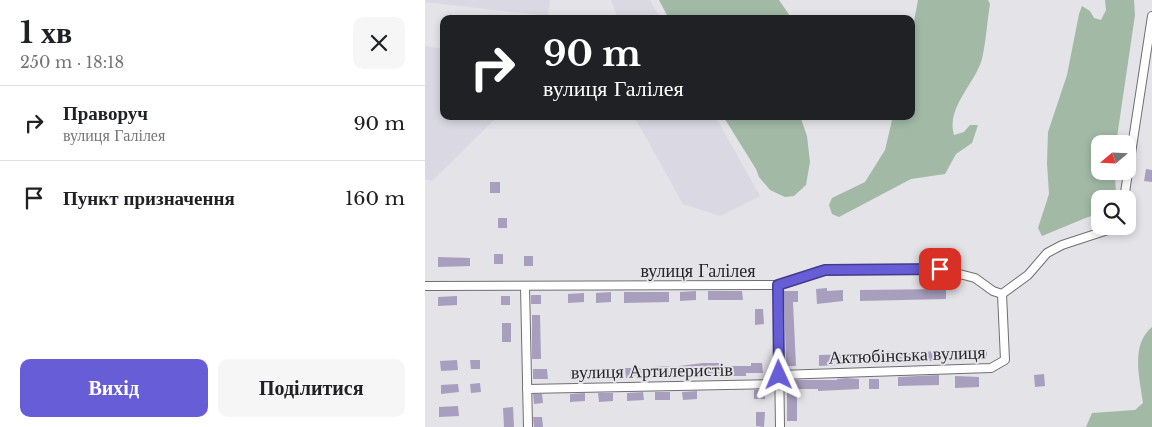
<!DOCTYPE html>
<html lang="uk">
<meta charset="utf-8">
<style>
body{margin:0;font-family:"Libre Baskerville",serif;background:#f6f6f6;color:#202124;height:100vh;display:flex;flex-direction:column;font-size:19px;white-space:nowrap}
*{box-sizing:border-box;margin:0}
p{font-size:16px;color:#757577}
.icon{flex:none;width:28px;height:28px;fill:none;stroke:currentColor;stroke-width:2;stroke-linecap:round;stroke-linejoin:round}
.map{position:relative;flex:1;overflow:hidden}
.details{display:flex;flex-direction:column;background:#fff;width:425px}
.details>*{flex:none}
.hud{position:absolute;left:15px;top:15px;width:475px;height:105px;border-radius:10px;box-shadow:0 2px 8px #0003;background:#202124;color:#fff;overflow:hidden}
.needle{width:32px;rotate:251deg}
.fabs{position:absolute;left:666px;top:135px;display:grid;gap:10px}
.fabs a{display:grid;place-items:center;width:45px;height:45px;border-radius:10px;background:#fff;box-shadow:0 2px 8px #0003;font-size:25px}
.pin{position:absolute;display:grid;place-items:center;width:42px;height:42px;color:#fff;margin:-21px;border-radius:10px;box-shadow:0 2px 8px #0006}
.me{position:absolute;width:55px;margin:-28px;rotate:359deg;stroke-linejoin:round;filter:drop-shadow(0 0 4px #0008)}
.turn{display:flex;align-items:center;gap:18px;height:105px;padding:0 20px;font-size:22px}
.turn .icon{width:65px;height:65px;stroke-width:2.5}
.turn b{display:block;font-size:35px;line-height:42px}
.round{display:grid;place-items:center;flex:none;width:52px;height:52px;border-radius:10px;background:#f6f6f6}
.overview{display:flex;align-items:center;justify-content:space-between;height:85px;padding:0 20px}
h1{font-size:30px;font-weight:700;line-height:38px}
.primary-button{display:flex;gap:10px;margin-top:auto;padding:10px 20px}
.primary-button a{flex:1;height:58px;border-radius:10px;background:#675dd6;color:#fff;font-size:20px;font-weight:700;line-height:58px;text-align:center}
.primary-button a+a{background:#f6f6f6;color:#202124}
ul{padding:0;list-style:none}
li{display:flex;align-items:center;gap:15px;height:75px;padding:0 20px;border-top:1px solid #e0e0e0}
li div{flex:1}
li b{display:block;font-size:19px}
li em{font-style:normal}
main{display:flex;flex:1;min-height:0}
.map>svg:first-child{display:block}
.built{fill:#d9d8e3}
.green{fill:#a1b9a5}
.building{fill:#a89fbe}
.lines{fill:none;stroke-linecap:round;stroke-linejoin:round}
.street-casing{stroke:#6f6f73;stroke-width:10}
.street{stroke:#fff;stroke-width:8}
.route-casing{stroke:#433c8b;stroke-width:12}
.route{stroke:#675dd6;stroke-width:9}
.labels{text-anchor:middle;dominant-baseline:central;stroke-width:4;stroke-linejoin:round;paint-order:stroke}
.street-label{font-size:18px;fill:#262628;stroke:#e4e3e7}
</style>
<main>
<section class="details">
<div class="overview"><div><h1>1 хв</h1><p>250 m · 18:18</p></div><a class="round"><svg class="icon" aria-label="close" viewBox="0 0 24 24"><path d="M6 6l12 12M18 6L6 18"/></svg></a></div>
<ul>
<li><svg class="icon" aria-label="right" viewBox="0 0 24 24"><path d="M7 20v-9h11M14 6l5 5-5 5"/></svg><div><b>Праворуч</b><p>вулиця Галілея</p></div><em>90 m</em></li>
<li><svg class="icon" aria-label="arrive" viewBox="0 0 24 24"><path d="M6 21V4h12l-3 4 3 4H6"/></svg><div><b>Пункт призначення</b></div><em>160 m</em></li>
</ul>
<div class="primary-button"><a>Вихід</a><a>Поділитися</a></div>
</section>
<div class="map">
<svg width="727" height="427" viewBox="0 0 727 427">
<rect width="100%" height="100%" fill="#e4e3e7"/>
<!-- built -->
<g class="built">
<path d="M0,0H125L123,16L0,2Z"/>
<path d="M186,0H225L236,19H193Z"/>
<path d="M0,46L19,49V116H73L7,181L0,179Z"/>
<path d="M209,116H290L335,196L295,216L258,204Z"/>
</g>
<!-- green -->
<g class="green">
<path d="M234,0H354L363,13L366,19H244Z"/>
<path d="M493,0H563L565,4C562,22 561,42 557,59C550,84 521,107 529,135L539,132L545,125H553L547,143L531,154L520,174L486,179L414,217L407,214L404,205L407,198L440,182L460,150L468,116H486V38Z"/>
<path d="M680,0H709L710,15L691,144H675V171H690L691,199H675V214L663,217L617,236L613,228L624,194L622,163L623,132L642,75L654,14L657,6L665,11L669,18L676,20L681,10Z"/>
<path d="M298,116H375L382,136L385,162L381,185L369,196L360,197L345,190L334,177L331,169Z"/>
<path d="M727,327V427H661L667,413L710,410L718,403C715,379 705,345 727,327Z"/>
</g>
<!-- building -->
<g class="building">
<path d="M721,169L727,170V182L719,181Z"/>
<rect x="65" y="182" width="10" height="11"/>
<rect x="73" y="218" width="9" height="10"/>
<rect x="69" y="254" width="9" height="10"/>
<rect x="99" y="256" width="9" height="10"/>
<path d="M13,257L45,258V266L13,267Z"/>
<path d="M402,288V291L418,290V301L392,304L391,289Z"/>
<path d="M521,289V299L435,301V290Z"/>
<path d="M271,291V300L255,301V292Z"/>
<path d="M283,291H317L318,300H283Z"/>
<path d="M359,291H373V302H368L371,366H361Z"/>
<path d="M186,292V302L171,303V293Z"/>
<path d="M199,292H244V302L199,303Z"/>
<path d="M159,293V302L143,303V294Z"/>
<rect x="106" y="295" width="10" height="9"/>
<path d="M32,296V305L13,306V297Z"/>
<rect x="76" y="296" width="9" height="9"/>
<path d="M330,309H338L339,324L330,325Z"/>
<path d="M107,315H115L116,359H107Z"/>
<rect x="77" y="323" width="9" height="19"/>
<rect x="553" y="349" width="9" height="10"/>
<path d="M462,351L484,353L510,351V361L462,363L434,362V364L394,366V355L435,354V353H462Z"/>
<rect x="534" y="351" width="9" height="10"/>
<path d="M32,360L33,370L16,371L15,361Z"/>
<path d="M45,360H55V369H46Z"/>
<path d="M278,363H294V366H326V363H337L338,373H321V376H303V373L255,376L254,366Z"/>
<path d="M244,366V376L228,377V367Z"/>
<path d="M173,368H187L188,378H173Z"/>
<path d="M200,368H217V377L201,378Z"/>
<path d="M108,369H122L123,379H108Z"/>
<path d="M160,369V378H145V370Z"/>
<path d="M619,374L620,386L610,387L609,375Z"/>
<path d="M514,375V385L473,386V377Z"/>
<path d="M530,376L554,377V387L530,388Z"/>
<path d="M421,378L434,379V389L393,391V389H372V421H362V380H412V379Z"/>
<rect x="444" y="379" width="10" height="10"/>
<path d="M55,383L56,392L46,393L45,384Z"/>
<path d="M33,384L34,392L16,394V385Z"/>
<rect x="329" y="390" width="11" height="9"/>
<path d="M272,391V399L258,400L257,392Z"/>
<path d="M218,392L219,400L202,401V393Z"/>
<rect x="230" y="392" width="15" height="8"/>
<path d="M160,393V401L145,402V394Z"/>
<path d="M173,393H188V401L174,402Z"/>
<path d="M108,394H117L118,403L109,404Z"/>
<path d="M33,406L34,416L14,417V407Z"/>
<path d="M88,407L89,427H79L78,408Z"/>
<path d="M331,412H340L339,427L331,426Z"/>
<path d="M108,417H117L118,427H109Z"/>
</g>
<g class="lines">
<!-- street casing -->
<g class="street-casing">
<g id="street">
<path d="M699,199L727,16"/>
<path d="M353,285L355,427"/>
<path d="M0,286L353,285L399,270L515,269L550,278L568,291L577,294L603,275L622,253L637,245L695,226"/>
<path d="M100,286L103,427"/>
<path d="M354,375L566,368L580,360L577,294"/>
<path d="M102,389L353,384"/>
</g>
</g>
<!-- street -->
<use href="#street" class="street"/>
</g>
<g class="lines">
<!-- route casing -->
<g class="route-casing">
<path id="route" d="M354,375L353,285L400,270L515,269"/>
</g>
<!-- route -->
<use href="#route" class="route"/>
</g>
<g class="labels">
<!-- street labels -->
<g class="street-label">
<text x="273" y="271">вулиця Галілея</text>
<text transform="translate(482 355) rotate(-2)">Актюбінська вулиця</text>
<text transform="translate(227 371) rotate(-1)">вулиця Артилеристів</text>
</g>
</g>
</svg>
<div class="fabs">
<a><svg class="needle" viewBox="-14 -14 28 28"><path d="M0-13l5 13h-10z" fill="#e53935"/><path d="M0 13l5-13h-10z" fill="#757577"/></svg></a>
<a><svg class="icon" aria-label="search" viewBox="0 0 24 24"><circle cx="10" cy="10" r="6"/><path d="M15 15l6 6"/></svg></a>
</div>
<div class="pin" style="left:515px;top:269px;background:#d93025"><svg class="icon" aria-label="arrive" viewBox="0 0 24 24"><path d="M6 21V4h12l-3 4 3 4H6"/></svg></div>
<svg class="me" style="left:354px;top:375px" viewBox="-20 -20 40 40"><path d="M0-17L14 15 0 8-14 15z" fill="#675dd6" stroke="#fff" stroke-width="4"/></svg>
<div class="hud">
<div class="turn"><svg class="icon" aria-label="right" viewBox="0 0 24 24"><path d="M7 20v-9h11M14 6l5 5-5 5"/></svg><div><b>90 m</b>вулиця Галілея</div></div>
</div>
</div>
</main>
